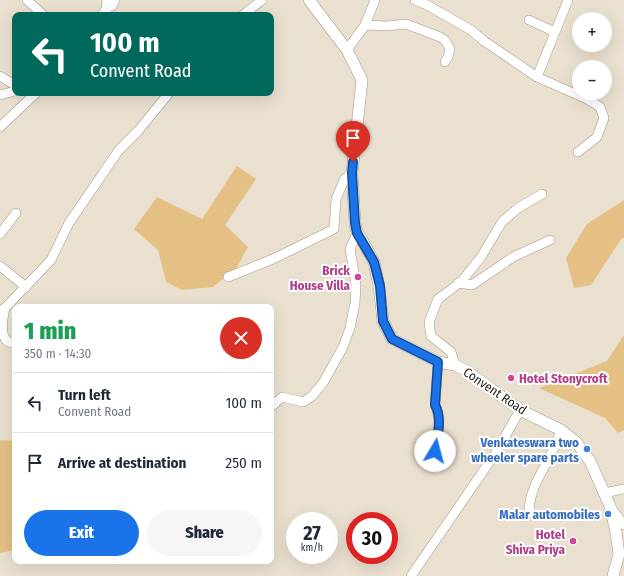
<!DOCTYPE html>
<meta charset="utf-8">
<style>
body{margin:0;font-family:"Fira Sans Condensed",sans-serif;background:#f6f6f7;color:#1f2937;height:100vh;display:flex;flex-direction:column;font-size:15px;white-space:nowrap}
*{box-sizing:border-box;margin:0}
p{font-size:13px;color:#747a83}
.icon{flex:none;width:22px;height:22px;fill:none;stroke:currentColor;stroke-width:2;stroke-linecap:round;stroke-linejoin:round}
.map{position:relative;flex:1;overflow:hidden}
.details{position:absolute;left:12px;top:304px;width:262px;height:260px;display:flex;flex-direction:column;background:#fff;border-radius:8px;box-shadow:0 4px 16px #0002}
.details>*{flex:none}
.banner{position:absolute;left:12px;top:12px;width:262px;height:84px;border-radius:8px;box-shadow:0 4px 16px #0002;background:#00695c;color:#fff;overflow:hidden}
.controls{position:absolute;left:572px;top:12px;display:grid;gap:8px}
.controls a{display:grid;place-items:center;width:40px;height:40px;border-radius:50%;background:#fff;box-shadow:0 4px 16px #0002;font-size:20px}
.speed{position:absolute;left:286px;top:512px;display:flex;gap:8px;font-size:20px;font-weight:700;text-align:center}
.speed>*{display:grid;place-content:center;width:52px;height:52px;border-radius:50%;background:#fff;box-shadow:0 4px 16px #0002;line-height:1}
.speed small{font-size:10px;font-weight:400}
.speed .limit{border:6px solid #d22;background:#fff;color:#111}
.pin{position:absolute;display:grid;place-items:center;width:34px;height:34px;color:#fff;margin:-41px -17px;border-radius:50% 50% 50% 0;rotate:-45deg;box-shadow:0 0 4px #0007}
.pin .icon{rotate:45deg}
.me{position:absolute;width:44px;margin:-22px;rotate:8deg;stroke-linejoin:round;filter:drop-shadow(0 0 3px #0008)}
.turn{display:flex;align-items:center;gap:14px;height:84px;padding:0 12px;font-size:18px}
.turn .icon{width:52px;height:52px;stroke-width:2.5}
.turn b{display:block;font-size:28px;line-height:34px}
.round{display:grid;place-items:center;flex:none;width:42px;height:42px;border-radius:21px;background:#f6f6f7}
.summary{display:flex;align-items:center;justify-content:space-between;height:68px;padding:0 12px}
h1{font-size:24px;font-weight:800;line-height:30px;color:#1e9e55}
.primary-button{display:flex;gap:8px;margin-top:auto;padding:8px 12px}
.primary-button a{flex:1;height:46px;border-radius:24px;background:#1a73e8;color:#fff;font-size:16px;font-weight:800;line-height:46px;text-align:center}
.primary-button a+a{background:#f6f6f7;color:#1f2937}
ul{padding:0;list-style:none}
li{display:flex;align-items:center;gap:12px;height:60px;padding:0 12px;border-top:1px solid #e0e1e3}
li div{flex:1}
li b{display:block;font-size:15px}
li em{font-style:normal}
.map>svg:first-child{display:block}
.green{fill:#e5c085}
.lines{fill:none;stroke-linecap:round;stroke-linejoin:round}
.minor-casing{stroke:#a09788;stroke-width:10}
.major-casing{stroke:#a09788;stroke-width:12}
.minor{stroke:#fff;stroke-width:9}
.major{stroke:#fff;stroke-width:11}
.route-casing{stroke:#114b97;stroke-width:10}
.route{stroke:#1a73e8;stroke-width:7}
.hotel-dot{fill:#d1479c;stroke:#fff;stroke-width:1.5}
.shop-dot{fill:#3f7fe0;stroke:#fff;stroke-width:1.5}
.labels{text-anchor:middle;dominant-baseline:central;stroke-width:4;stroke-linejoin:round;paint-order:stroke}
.hotel-label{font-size:13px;font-weight:bold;fill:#b23c85;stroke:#fff;text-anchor:end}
.street-label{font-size:13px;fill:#28251f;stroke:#fff}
.shop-label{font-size:13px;font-weight:bold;fill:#366cbe;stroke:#fff;text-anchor:end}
</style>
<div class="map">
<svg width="624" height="576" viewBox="0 0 624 576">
<rect width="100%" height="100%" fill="#eae0d0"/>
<!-- green -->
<g class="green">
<path d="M237,166L256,179L225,225L248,247L236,269L213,287L182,290L166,282L158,250L134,229L157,197L202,219Z"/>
<path d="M624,200V238H622L591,285L574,288L566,258L587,224Z"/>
<path d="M624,335V430L618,433L605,418L539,388L607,361Z"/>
<path d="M1,440L15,441V550L0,553V441Z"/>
</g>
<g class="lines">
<!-- minor casing -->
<g class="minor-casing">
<g id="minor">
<path d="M27,0L43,15"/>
<path d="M415,0L427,5L471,30L484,41L537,77L568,0"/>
<path d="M106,9L112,6L115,0"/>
<path d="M102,15L106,9L107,0"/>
<path d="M243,15L262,0"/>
<path d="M529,20L555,32"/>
<path d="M365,25L386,26L406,24L440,37L445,40L450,49L448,57L445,62"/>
<path d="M347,50L365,25L375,0"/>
<path d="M0,76L15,85"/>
<path d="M537,77L587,99L600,107L604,118L597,137L578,152"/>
<path d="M0,95L15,91"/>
<path d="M0,127L36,93"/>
<path d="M0,234L16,213"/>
<path d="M0,266L26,287"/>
<path d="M228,277L273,259L334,229L336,199L344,180L352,173"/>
<path d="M458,283L472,285L513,257L550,240"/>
<path d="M5,308C3,317 0,333 6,340C8,342 12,343 15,344"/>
<path d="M0,311L5,308L51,260L69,223L119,150L138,131L169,93"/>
<path d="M455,365L451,352L431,336L429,322L438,299L461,282L481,257L502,222L518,208L542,194"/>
<path d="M271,407L282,397L303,402L312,396L323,383L343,347L350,328L355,303L356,284L350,249L357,233"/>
<path d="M429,462C431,459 434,455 435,451C439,439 441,416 435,405L438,362"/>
<path d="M604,493L624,489"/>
<path d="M612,509L624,525"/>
<path d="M531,513L529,507L531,497L535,485L555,446L561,430"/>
<path d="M411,576L495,454L520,410"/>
</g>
</g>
<!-- major casing -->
<g class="major-casing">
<path id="major" d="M309,0L347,50L362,80L352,173L355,223L357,233L360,236L374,262L379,286L383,321L392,339L438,362L455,365L467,371L520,410L561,430L576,442L590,461L610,506L616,532L619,554L613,576"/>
</g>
<!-- minor -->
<use href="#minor" class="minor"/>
<!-- major -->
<use href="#major" class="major"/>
</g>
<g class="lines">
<!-- route casing -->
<g class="route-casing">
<path id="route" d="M353,162L352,173L355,223L357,233L374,262L380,286L383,321L392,339L438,362L435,405C443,419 437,436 435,451"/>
</g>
<!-- route -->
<use href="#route" class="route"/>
</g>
<!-- markers -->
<g class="hotel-dot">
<circle cx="358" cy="277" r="4"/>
<circle cx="511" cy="378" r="4"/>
<circle cx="573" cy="541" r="4"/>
</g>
<g class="shop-dot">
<circle cx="587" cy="449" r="4"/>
<circle cx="608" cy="514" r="4"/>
</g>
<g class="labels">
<!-- hotel labels -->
<g class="hotel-label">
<text x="350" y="270">Brick<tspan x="350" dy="15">House Villa</tspan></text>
<text x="519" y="378" text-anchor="start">Hotel Stonycroft</text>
<text x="565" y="534">Hotel<tspan x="565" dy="15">Shiva Priya</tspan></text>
</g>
<!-- street labels -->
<g class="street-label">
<text transform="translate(495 391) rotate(34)">Convent Road</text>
</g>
<!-- shop labels -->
<g class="shop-label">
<text x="579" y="442">Venkateswara two<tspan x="579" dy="15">wheeler spare parts</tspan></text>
<text x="600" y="514">Malar automobiles</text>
</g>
</g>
</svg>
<div class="controls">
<a>+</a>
<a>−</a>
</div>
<div class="speed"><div>27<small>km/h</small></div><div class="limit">30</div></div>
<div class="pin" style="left:353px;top:162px;background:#d93025"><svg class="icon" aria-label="arrive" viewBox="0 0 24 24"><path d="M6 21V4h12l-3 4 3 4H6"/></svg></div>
<svg class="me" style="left:435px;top:451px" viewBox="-20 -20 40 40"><circle r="19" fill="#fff"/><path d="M0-13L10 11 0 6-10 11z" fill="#1a73e8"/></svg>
<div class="banner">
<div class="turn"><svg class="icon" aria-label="left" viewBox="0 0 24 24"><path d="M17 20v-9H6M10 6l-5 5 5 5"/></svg><div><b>100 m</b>Convent Road</div></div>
</div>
<section class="details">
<div class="summary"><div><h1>1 min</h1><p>350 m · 14:30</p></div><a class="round" style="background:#d93025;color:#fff"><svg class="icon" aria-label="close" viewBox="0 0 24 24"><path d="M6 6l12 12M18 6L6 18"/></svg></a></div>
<ul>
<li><svg class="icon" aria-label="left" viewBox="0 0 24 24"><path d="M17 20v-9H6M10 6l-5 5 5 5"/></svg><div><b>Turn left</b><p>Convent Road</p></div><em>100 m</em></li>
<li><svg class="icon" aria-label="arrive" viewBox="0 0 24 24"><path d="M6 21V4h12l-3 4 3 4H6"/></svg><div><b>Arrive at destination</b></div><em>250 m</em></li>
</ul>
<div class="primary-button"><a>Exit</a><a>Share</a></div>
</section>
</div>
